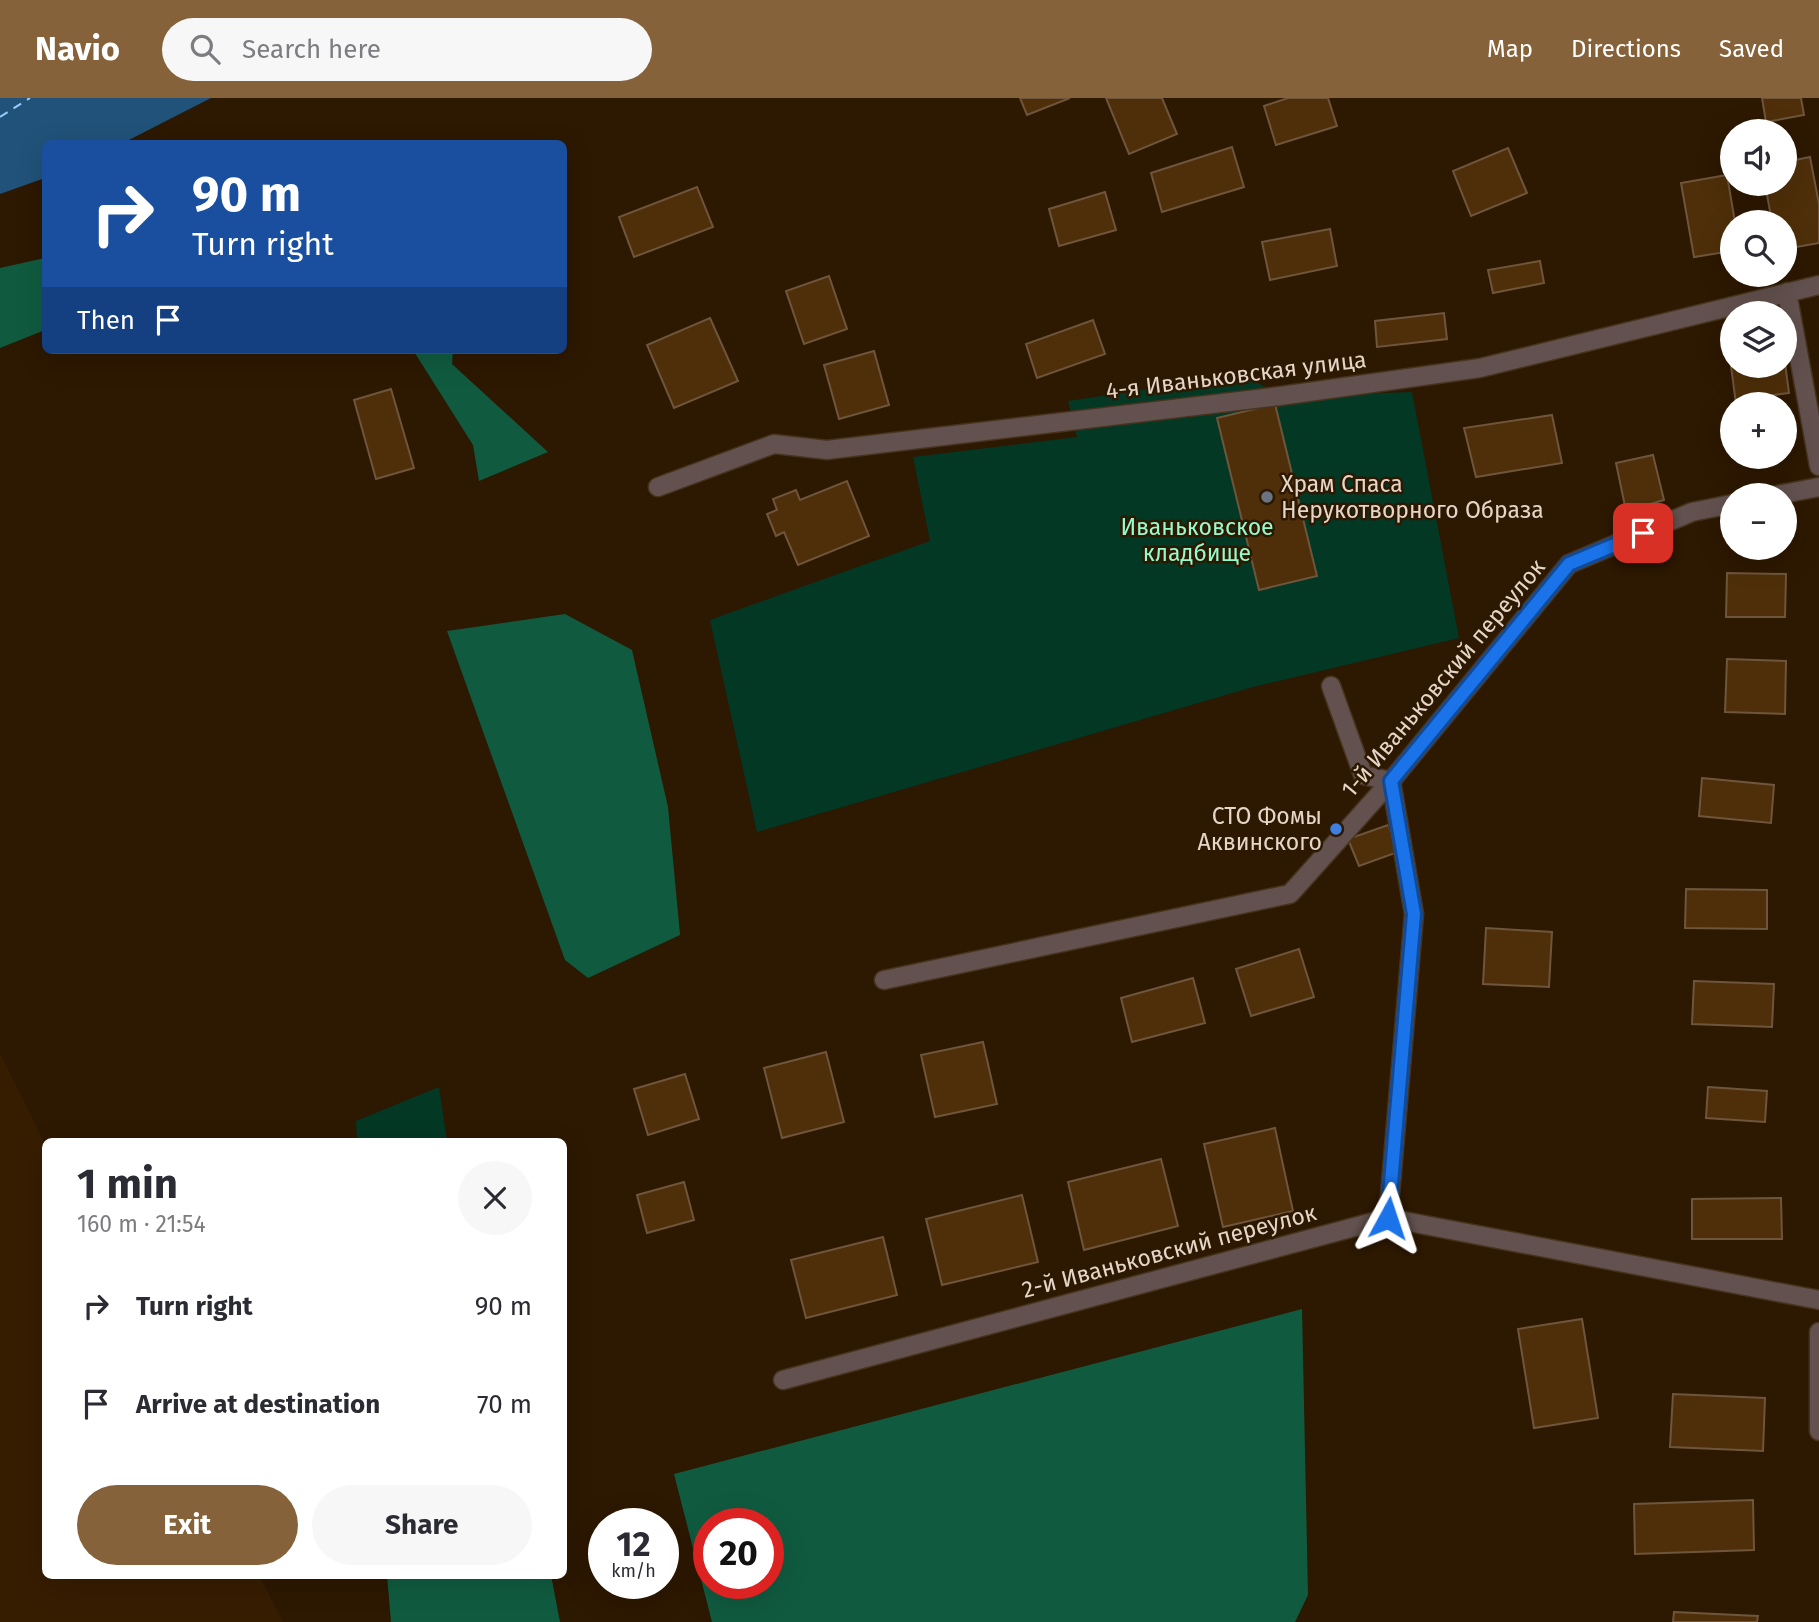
<!DOCTYPE html>
<meta charset="utf-8">
<style>
body{margin:0;font-family:"Fira Sans",sans-serif;background:#f7f7f7;color:#2b2b33;height:100vh;display:flex;flex-direction:column;font-size:26px;white-space:nowrap}
*{box-sizing:border-box;margin:0}
p{font-size:23px;color:#7c7c81}
.icon{flex:none;width:38px;height:38px;fill:none;stroke:currentColor;stroke-width:2;stroke-linecap:round;stroke-linejoin:round}
.map{position:relative;flex:1;overflow:hidden}
.drawer{position:absolute;left:42px;top:1040px;width:525px;height:441px;display:flex;flex-direction:column;background:#fff;border-radius:10px;box-shadow:0 7px 28px #0002}
.drawer>*{flex:none}
.guide{position:absolute;left:42px;top:42px;width:525px;height:214px;border-radius:10px;box-shadow:0 7px 28px #0002;background:#1a4fa0;color:#fff;overflow:hidden}
.fabs{position:absolute;left:1720px;top:21px;display:grid;gap:14px}
.fabs a{display:grid;place-items:center;width:77px;height:77px;border-radius:50%;background:#fff;box-shadow:0 7px 28px #0002;font-size:35px}
.speed{position:absolute;left:588px;top:1410px;display:flex;gap:14px;font-size:35px;font-weight:700;text-align:center}
.speed>*{display:grid;place-content:center;width:91px;height:91px;border-radius:50%;background:#fff;box-shadow:0 7px 28px #0002;line-height:1}
.speed small{font-size:18px;font-weight:400}
.speed .limit{border:10px solid #d22;background:#fff;color:#111}
.pin{position:absolute;display:grid;place-items:center;width:60px;height:60px;color:#fff;margin:-30px;border-radius:14px;box-shadow:0 4px 10px #0006}
.me{position:absolute;width:77px;margin:-38px;rotate:5deg;stroke-linejoin:round;filter:drop-shadow(0 0 5px #0008)}
.turn{display:flex;align-items:center;gap:24px;height:147px;padding:0 35px;font-size:32px}
.turn .icon{width:91px;height:91px;stroke-width:2.5}
.turn b{display:block;font-size:49px;line-height:60px}
.then{display:flex;align-items:center;height:66px;padding:0 35px;background:#0003;gap:14px;font-size:26px}
.round{display:grid;place-items:center;flex:none;width:74px;height:74px;border-radius:37px;background:#f7f7f7}
.overview{display:flex;align-items:center;justify-content:space-between;height:119px;padding:0 35px}
h1{font-size:42px;font-weight:700;line-height:52px}
.button{display:flex;gap:14px;margin-top:auto;padding:14px 35px}
.button a{flex:1;height:80px;border-radius:42px;background:#856239;color:#fff;font-size:28px;font-weight:700;line-height:80px;text-align:center}
.button a+a{background:#f7f7f7;color:#2b2b33}
ul{padding:0;list-style:none}
li{display:flex;align-items:center;gap:21px;height:98px;padding:0 35px}
li div{flex:1}
li b{display:block;font-size:26px}
li em{font-style:normal}
header{display:flex;align-items:center;gap:42px;box-sizing:border-box;height:98px;padding:0 35px;background:#856239;color:#fff}
header strong{font-size:33px}
nav{display:flex;gap:38px;margin-inline-start:auto;font-size:24px}
.search{width:490px;height:63px;background:#f7f7f7;display:flex;align-items:center;gap:18px;box-sizing:border-box;padding:0 24px;border-radius:38px;color:#7c7c81;font-size:26px}
.map>svg:first-child{display:block}
.built{fill:#371d00}
.green{fill:#033825}
.forest{fill:#105b40;fill-rule:evenodd}
.water{fill:#215279}
.lines{fill:none;stroke-linecap:round;stroke-linejoin:round}
.ferry{stroke:#94ccfe;stroke-width:2;stroke-dasharray:9 7;stroke-linecap:butt}
.building{fill:#4e2f09;stroke:#6e553c;stroke-width:2}
.service-casing{stroke:#47331d;stroke-width:21}
.minor-casing{stroke:#47331d;stroke-width:21}
.service{stroke:#62514e;stroke-width:18}
.minor{stroke:#62514e;stroke-width:18}
.route-casing{stroke:#114b97;stroke-width:18}
.route{stroke:#1a73e8;stroke-width:12}
.worship-dot{fill:#6b7280;stroke:#2d1801;stroke-width:2.5}
.shop-dot{fill:#3f7fe0;stroke:#2d1801;stroke-width:2.5}
.labels{text-anchor:middle;dominant-baseline:central;stroke-width:5;stroke-linejoin:round;paint-order:stroke}
.street-label{font-size:23px;fill:#e5d6c8;stroke:#2d1801}
.poi-label{font-size:23px;fill:#e5d6c8;stroke:#2d1801;text-anchor:start}
.park-label{font-size:23px;fill:#96facc;stroke:#2d1801}
</style>
<header>
<strong>Navio</strong>
<div class="search"><svg class="icon" aria-label="search" viewBox="0 0 24 24"><circle cx="10" cy="10" r="6"/><path d="M15 15l6 6"/></svg>Search here</div>
<nav><a>Map</a><a>Directions</a><a>Saved</a></nav>
</header>
<div class="map">
<svg width="1819" height="1524" viewBox="0 0 1819 1524">
<rect width="100%" height="100%" fill="#2d1801"/>
<!-- built -->
<path class="built" d="M0,955L45,1046L46,1477H259L283,1524H0Z"/>
<!-- green -->
<g class="green">
<path d="M1244,277L1281,298L1412,294L1459,540L1253,589L757,734L710,522L930,443L913,359L1077,339L1068,303Z"/>
<path d="M439,989L447,1043H357L356,1023Z"/>
</g>
<!-- forest -->
<g class="forest">
<path d="M45,160V232L0,250V170Z"/>
<path d="M413,252H453L452,266L548,354L479,383L473,347Z"/>
<path d="M565,516L632,552L668,709L680,837L588,880L565,862L447,533Z"/>
<path d="M1302,1211L1308,1497L1295,1524H712L674,1376ZM709,1426H768V1486H709Z"/>
<path d="M387,1477H551L560,1524H391Z"/>
</g>
<!-- water -->
<path class="water" d="M0,0H211L123,45L46,46L45,80L0,96Z"/>
<g class="lines">
<!-- ferry -->
<path class="ferry" d="M0,19L30,0"/>
</g>
<!-- building -->
<g class="building">
<path d="M1020,0H1070L1027,17Z"/>
<path d="M1106,0H1162L1177,36L1129,56Z"/>
<path d="M1288,0H1328L1337,28L1276,47L1264,8Z"/>
<path d="M1762,0H1801L1804,17L1766,24Z"/>
<path d="M1232,49L1244,89L1162,114L1151,75Z"/>
<path d="M1508,50L1527,95L1471,118L1453,73Z"/>
<path d="M1810,59L1819,106V145L1785,151V124H1772L1765,86H1785V64Z"/>
<path d="M1727,77L1735,124H1732V153L1694,159L1681,85Z"/>
<path d="M697,89L713,129L634,159L619,119Z"/>
<path d="M1105,94L1116,132L1059,148L1049,111Z"/>
<path d="M1330,131L1337,168L1270,182L1262,144Z"/>
<path d="M1540,163L1544,185L1493,195L1488,172Z"/>
<path d="M829,178L847,231L804,246L786,193Z"/>
<path d="M1444,215L1447,241L1377,249L1375,223Z"/>
<path d="M710,220L738,283L674,310L647,247Z"/>
<path d="M1093,222L1105,256L1037,280L1026,246Z"/>
<path d="M874,253L889,307L839,321L824,267Z"/>
<path d="M1729,253H1732V268L1785,265L1789,295L1765,298L1766,306H1736Z"/>
<path d="M391,291L414,370L376,381L354,302Z"/>
<path d="M1275,306L1317,478L1259,492L1217,320Z"/>
<path d="M1552,317L1562,365L1476,379L1464,330Z"/>
<path d="M1653,357L1664,402L1626,413L1616,365Z"/>
<path d="M847,383L869,438L798,467L784,434L776,438L767,416L777,412L773,401L796,392L800,402Z"/>
<path d="M1727,475L1786,476L1785,519H1726Z"/>
<path d="M1727,561L1786,563L1785,616L1725,614Z"/>
<path d="M1702,680L1774,687L1771,725L1699,718Z"/>
<path d="M1388,727L1398,754L1359,768L1348,741Z"/>
<path d="M1686,791L1767,792V831L1685,830Z"/>
<path d="M1486,830L1552,834L1549,889L1483,886Z"/>
<path d="M1299,851L1314,899L1251,918L1236,871Z"/>
<path d="M1193,880L1205,925L1132,944L1121,900Z"/>
<path d="M1694,883L1774,886L1772,929L1692,926Z"/>
<path d="M983,944L997,1006L935,1019L921,957Z"/>
<path d="M826,954L844,1024L782,1040L764,970Z"/>
<path d="M685,976L699,1021L648,1037L634,991Z"/>
<path d="M1708,989L1767,993L1765,1024L1706,1020Z"/>
<path d="M1275,1030L1293,1113L1223,1129L1204,1046Z"/>
<path d="M1161,1061L1178,1128L1084,1152L1068,1084Z"/>
<path d="M684,1084L694,1122L647,1135L637,1097Z"/>
<path d="M1022,1097L1038,1164L942,1187L926,1121Z"/>
<path d="M1781,1100L1782,1141H1692V1101Z"/>
<path d="M883,1139L897,1197L806,1220L791,1162Z"/>
<path d="M1582,1221L1598,1320L1534,1330L1518,1231Z"/>
<path d="M1673,1296L1765,1300L1763,1353L1670,1349Z"/>
<path d="M1753,1402L1754,1452L1635,1456L1634,1406Z"/>
<path d="M1674,1514L1758,1518L1757,1524H1673Z"/>
</g>
<g class="lines">
<!-- service casing -->
<g class="service-casing">
<g id="service">
<path d="M1777,397L1819,389"/>
<path d="M1331,588L1363,677L1391,683L1414,816L1388,1120"/>
<path d="M884,882L1290,796L1391,683L1569,466L1692,414L1732,406"/>
<path d="M783,1282L1388,1120L1819,1202"/>
</g>
</g>
<!-- minor casing -->
<g class="minor-casing">
<g id="minor">
<path d="M1787,194L1819,368"/>
<path d="M658,389L774,346L827,352L1280,298L1480,270L1819,187"/>
<path d="M1819,1234V1333"/>
</g>
</g>
<!-- service -->
<use href="#service" class="service"/>
<!-- minor -->
<use href="#minor" class="minor"/>
</g>
<g class="lines">
<!-- route casing -->
<g class="route-casing">
<path id="route" d="M1388,1120L1414,816L1391,683L1569,466L1643,435"/>
</g>
<!-- route -->
<use href="#route" class="route"/>
</g>
<!-- markers -->
<circle class="worship-dot" cx="1267" cy="399" r="7"/>
<circle class="shop-dot" cx="1336" cy="731" r="7"/>
<g class="labels">
<!-- street labels -->
<g class="street-label">
<text transform="translate(1236 277) rotate(-7)">4-я Иваньковская улица</text>
<text transform="translate(1443 580) rotate(-50)">1-й Иваньковский переулок</text>
<text transform="translate(1169 1153) rotate(-15)">2-й Иваньковский переулок</text>
</g>
<!-- poi labels -->
<g class="poi-label">
<text x="1281" y="386">Храм Спаса<tspan x="1281" dy="26">Нерукотворного Образа</tspan></text>
<text x="1322" y="718" text-anchor="end">СТО Фомы<tspan x="1322" dy="26">Аквинского</tspan></text>
</g>
<!-- park labels -->
<g class="park-label">
<text x="1197" y="429">Иваньковское<tspan x="1197" dy="26">кладбище</tspan></text>
</g>
</g>
</svg>
<div class="fabs">
<a><svg class="icon" aria-label="sound" viewBox="0 0 24 24"><path d="M4 9h4l5-4v14l-5-4H4zM17 9q2 3 0 6"/></svg></a>
<a><svg class="icon" aria-label="search" viewBox="0 0 24 24"><circle cx="10" cy="10" r="6"/><path d="M15 15l6 6"/></svg></a>
<a><svg class="icon" aria-label="layers" viewBox="0 0 24 24"><path d="M12 4l9 5-9 5-9-5zM3 14l9 5 9-5"/></svg></a>
<a>+</a>
<a>−</a>
</div>
<div class="speed"><div>12<small>km/h</small></div><div class="limit">20</div></div>
<div class="pin" style="left:1643px;top:435px;background:#d93025"><svg class="icon" aria-label="arrive" viewBox="0 0 24 24"><path d="M6 21V4h12l-3 4 3 4H6"/></svg></div>
<svg class="me" style="left:1388px;top:1120px" viewBox="-20 -20 40 40"><path d="M0-17L14 15 0 8-14 15z" fill="#1a73e8" stroke="#fff" stroke-width="4"/></svg>
<div class="guide">
<div class="turn"><svg class="icon" aria-label="right" viewBox="0 0 24 24"><path d="M7 20v-9h11M14 6l5 5-5 5"/></svg><div><b>90 m</b>Turn right</div></div>
<div class="then">Then<svg class="icon" aria-label="arrive" viewBox="0 0 24 24"><path d="M6 21V4h12l-3 4 3 4H6"/></svg></div>
</div>
<section class="drawer">
<div class="overview"><div><h1>1 min</h1><p>160 m · 21:54</p></div><a class="round"><svg class="icon" aria-label="close" viewBox="0 0 24 24"><path d="M6 6l12 12M18 6L6 18"/></svg></a></div>
<ul>
<li><svg class="icon" aria-label="right" viewBox="0 0 24 24"><path d="M7 20v-9h11M14 6l5 5-5 5"/></svg><div><b>Turn right</b></div><em>90 m</em></li>
<li><svg class="icon" aria-label="arrive" viewBox="0 0 24 24"><path d="M6 21V4h12l-3 4 3 4H6"/></svg><div><b>Arrive at destination</b></div><em>70 m</em></li>
</ul>
<div class="button"><a>Exit</a><a>Share</a></div>
</section>
</div>
